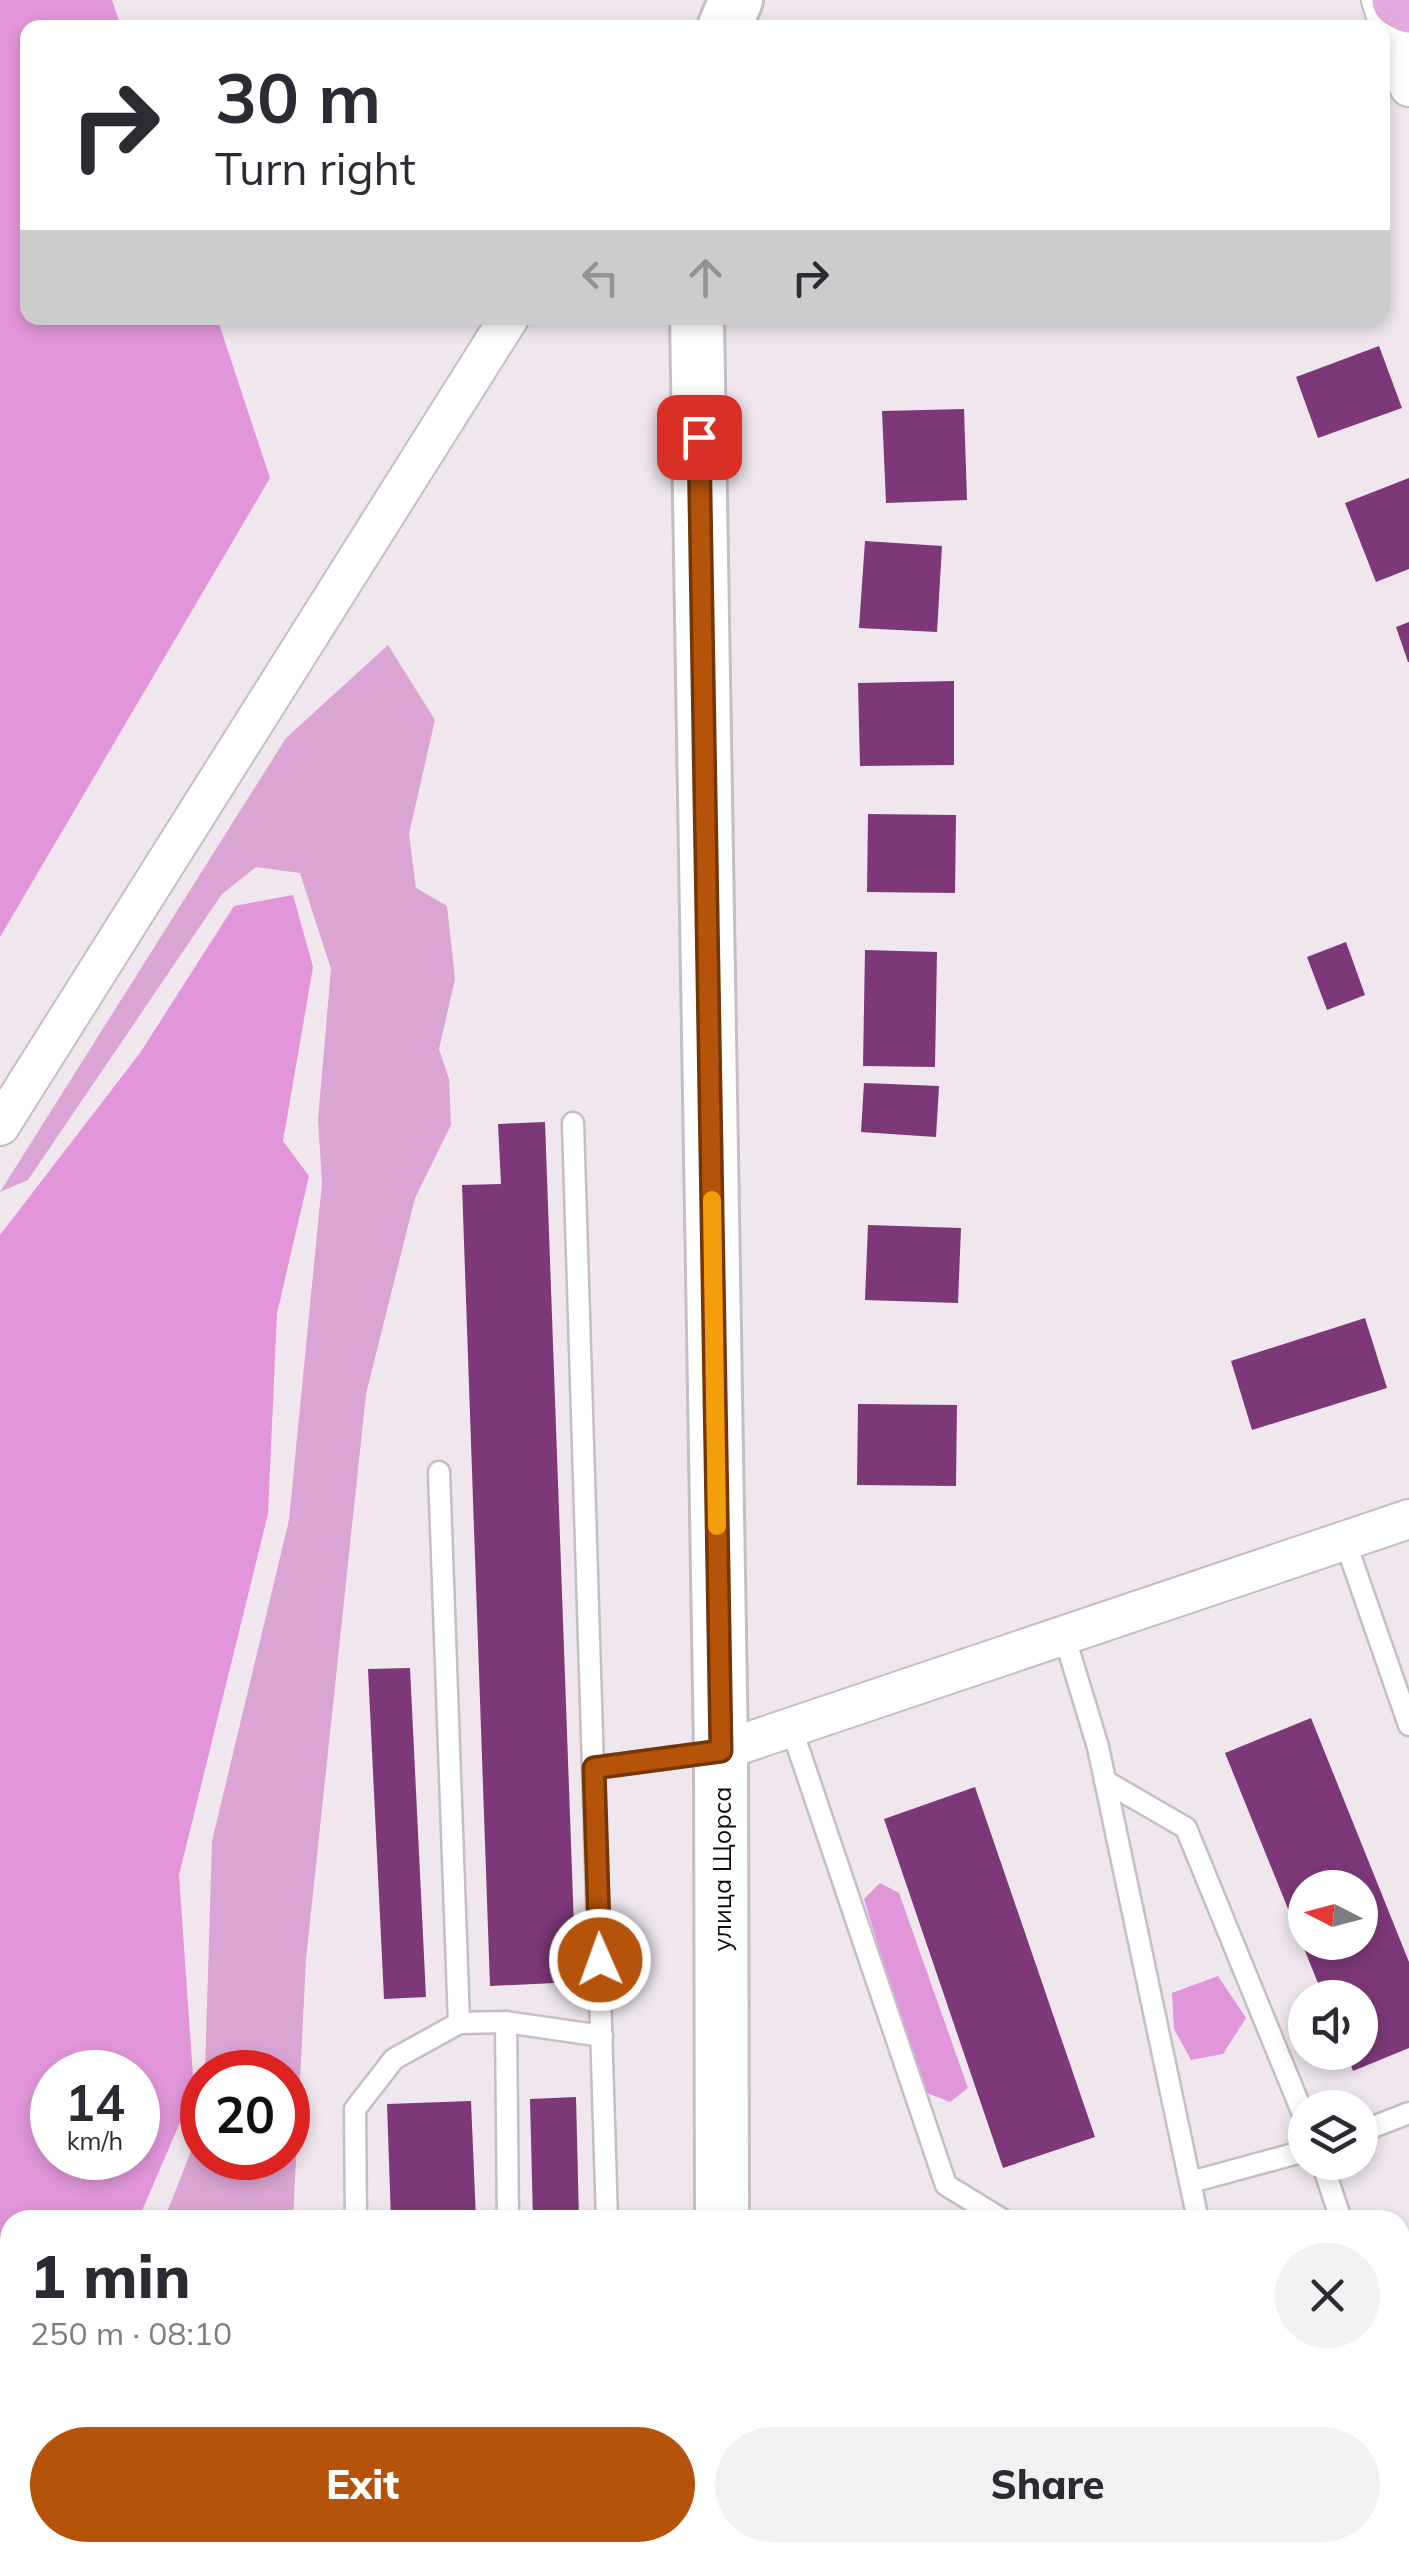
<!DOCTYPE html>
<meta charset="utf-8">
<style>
body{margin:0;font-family:Mulish,sans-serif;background:#f2f2f3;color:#2b2b33;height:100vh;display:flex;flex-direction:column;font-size:38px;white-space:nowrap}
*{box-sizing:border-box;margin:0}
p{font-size:32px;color:#7c7c81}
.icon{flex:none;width:55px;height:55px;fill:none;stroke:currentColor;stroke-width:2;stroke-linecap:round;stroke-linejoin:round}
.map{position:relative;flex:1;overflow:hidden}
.details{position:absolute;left:0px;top:2210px;width:1410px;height:352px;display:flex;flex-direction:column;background:#fff;border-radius:30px 30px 0 0;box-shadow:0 5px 15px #0003}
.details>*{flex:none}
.banner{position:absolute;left:20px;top:20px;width:1370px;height:305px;border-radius:20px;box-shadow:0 5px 15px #0003;background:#fff;color:#2b2b33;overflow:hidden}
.needle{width:65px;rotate:276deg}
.buttons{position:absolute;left:1288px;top:1870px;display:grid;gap:20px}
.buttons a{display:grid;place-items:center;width:90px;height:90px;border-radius:50%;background:#fff;box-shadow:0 5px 15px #0003;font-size:50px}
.speed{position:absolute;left:30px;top:2050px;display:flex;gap:20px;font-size:50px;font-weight:700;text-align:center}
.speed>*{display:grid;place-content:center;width:130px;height:130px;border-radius:50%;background:#fff;box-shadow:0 5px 15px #0003;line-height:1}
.speed small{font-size:25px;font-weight:400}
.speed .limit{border:15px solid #d22;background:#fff;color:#111}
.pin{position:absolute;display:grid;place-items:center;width:85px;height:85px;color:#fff;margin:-42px;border-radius:20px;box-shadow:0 5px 15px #0006}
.me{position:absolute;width:110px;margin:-55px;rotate:358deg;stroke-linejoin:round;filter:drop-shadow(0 0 8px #0008)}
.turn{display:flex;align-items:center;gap:35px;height:210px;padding:0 30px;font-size:45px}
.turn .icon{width:130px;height:130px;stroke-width:2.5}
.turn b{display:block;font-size:70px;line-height:85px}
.lanes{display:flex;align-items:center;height:95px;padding:0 30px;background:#0003;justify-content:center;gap:50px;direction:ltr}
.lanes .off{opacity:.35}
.round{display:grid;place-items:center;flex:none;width:105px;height:105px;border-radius:52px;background:#f2f2f3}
.headline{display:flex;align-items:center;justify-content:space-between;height:170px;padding:0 30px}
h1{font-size:60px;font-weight:800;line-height:75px}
.button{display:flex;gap:20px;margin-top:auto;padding:20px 30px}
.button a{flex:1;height:115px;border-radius:60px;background:#b45309;color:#fff;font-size:40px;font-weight:800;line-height:115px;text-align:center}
.button a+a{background:#f2f2f3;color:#2b2b33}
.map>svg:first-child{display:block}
.green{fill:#daa5d4}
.forest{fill:#e296da}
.water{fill:#e296d9;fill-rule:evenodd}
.building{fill:#7c3877;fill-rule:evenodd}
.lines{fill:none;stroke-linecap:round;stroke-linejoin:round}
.lane-casing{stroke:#c7bdc5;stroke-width:25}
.street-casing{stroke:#c7bdc5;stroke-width:42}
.secondary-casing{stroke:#c7bdc5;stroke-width:58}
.primary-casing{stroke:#8b5085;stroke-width:60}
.lane{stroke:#fff;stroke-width:20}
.street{stroke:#fff;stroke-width:38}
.secondary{stroke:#fff;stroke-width:52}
.primary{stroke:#e0abdc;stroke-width:55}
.route-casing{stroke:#753606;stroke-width:25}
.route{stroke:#b45309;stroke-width:18}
.slow{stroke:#f59e0b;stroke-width:18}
.labels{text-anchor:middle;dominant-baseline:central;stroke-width:10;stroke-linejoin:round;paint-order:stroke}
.street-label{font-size:25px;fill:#110e11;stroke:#fff}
</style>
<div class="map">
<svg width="1409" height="2562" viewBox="0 0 1409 2562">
<rect width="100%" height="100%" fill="#efe6ee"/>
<!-- green -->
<g class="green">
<path d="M388,645L435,720L409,834L416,888L447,906L455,979L439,1049L449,1079L451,1125L415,1198L366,1394L306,1959L293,2220H164L202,2123V2158H288V2072H205L212,1841L289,1520L322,1183L318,1120L331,969L300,873L256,867L222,894L28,1180L0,1192L286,738Z"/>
<path d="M153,2552H524L525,2562H149Z"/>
</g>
<!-- forest -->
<g class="forest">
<path d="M880,1883L899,1893L968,2088L950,2102L922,2091L864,1899Z"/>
<path d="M1218,1976L1246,2018L1223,2054L1191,2060L1174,2029L1172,1993Z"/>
</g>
<!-- water -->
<g class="water">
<path d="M0,0H112L121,27L28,28V318H217L270,478L0,937Z"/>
<path d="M293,895L313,967L283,1141L309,1176L277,1313L268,1514L179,1875L194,2090L138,2220H10V2552L120,2553L116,2562H0V1235L140,1053L234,906ZM52,2072H138V2158H52Z"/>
</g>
<!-- building -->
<g class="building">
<path d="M1379,346L1402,408L1318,438L1296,377Z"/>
<path d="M964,409L967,500L886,503L882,411Z"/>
<path d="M1409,478V569L1376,582L1345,503Z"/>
<path d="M865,541L942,546L937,632L859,628Z"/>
<path d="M1409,622V662H1408L1396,627Z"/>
<path d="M954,681V765L860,766L858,683Z"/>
<path d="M868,814L956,815L955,893L867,892Z"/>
<path d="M1346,942L1365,995L1327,1010L1307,957Z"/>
<path d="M865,950L937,952L935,1067L863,1066Z"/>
<path d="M864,1083L939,1086L936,1137L861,1132Z"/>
<path d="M545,1122L576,1982L490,1986L462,1185L501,1184L498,1124Z"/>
<path d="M868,1225L961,1228L958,1303L865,1300Z"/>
<path d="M1365,1318L1387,1388L1252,1430L1231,1361Z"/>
<path d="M858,1404L957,1405L956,1486L857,1485Z"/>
<path d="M410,1668L426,1997L384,1999L368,1669Z"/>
<path d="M1311,1718L1409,1962V2048L1353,2071L1346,2052H1360V1998H1324L1225,1753ZM1305,1888H1360V1942H1305Z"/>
<path d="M975,1787L1095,2137L1003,2168L884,1819Z"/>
<path d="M576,2097L579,2220H533L530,2099Z"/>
<path d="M471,2101L476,2220H391L387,2104Z"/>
<rect x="543" y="2552" width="46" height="10"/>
<path d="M822,2552H911L914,2562H825Z"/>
<path d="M1015,2552H1107L1110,2562H1018Z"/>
</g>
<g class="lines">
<!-- lane casing -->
<g class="lane-casing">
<g id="lane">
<path d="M573,1123L607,2220"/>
<path d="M1345,1541L1409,1725"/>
<path d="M1064,1635L1098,1747L1198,2220"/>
<path d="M791,1727L946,2185L1003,2220"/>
<path d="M594,1768L721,1751"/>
<path d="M1105,1781L1186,1828L1305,2119"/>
<path d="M506,2022L602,2036"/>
<path d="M459,2023L506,2022L508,2220"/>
<path d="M1360,2132L1409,2113"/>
<path d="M1322,2162L1341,2220"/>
<path d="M1191,2182L1305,2151"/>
<path d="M356,2220L355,2109L394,2059L459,2023L439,1472"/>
<path d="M1400,2476L1409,2532"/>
<path d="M616,2552V2562"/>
<path d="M1131,2552L1135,2562"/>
<path d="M1244,2552L1245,2562"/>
<path d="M1387,2562L1409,2554"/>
</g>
</g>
<!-- street casing -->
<g class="street-casing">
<g id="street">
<path d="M1381,0L1409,87"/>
<path d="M0,1126L509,318"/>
<path d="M721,1751L1409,1519"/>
</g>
</g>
<!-- secondary casing -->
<g class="secondary-casing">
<g id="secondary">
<path d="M724,28L736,0"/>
<path d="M697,318L721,1751L722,2220"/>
<path d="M723,2552V2562"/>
</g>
</g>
<!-- primary casing -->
<g class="primary-casing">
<path id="primary" d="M1400,0L1409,5"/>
</g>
<!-- lane -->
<use href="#lane" class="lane"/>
<!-- street -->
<use href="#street" class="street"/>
<!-- secondary -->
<use href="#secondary" class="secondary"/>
<!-- primary -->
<use href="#primary" class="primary"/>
</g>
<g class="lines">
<!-- route casing -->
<g class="route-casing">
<path id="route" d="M600,1960L594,1768L721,1751L699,437"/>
</g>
<!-- route -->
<use href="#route" class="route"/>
<!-- slow -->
<path class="slow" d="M712,1200L717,1526"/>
</g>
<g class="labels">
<!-- street labels -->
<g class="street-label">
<text transform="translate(721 1869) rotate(-90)">улица Щорса</text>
</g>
</g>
</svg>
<div class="buttons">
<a><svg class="needle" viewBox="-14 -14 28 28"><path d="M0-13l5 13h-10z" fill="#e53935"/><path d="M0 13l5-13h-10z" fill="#7c7c81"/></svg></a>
<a><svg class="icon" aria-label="sound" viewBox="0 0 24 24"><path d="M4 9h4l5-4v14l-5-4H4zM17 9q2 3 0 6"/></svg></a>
<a><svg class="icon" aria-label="layers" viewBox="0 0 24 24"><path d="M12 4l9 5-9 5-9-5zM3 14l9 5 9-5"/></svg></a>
</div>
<div class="speed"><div>14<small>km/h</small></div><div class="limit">20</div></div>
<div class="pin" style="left:699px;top:437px;background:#d93025"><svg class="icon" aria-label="arrive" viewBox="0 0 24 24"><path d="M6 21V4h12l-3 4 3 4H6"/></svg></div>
<svg class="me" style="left:600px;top:1960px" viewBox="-20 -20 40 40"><circle r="17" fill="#b45309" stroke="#fff" stroke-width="3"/><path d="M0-11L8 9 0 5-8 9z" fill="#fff"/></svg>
<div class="banner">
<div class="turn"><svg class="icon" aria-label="right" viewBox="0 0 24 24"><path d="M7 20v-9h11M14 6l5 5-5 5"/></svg><div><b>30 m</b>Turn right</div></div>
<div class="lanes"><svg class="icon off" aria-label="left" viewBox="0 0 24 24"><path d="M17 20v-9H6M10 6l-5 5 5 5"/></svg><svg class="icon off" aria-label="ahead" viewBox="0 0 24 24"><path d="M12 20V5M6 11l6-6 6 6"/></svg><svg class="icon" aria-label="right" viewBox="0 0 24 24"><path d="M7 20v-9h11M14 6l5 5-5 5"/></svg></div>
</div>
<section class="details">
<div class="headline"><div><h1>1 min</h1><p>250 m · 08:10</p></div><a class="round"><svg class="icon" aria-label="close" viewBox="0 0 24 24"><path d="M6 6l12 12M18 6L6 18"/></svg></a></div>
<div class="button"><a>Exit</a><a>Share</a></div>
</section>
</div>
